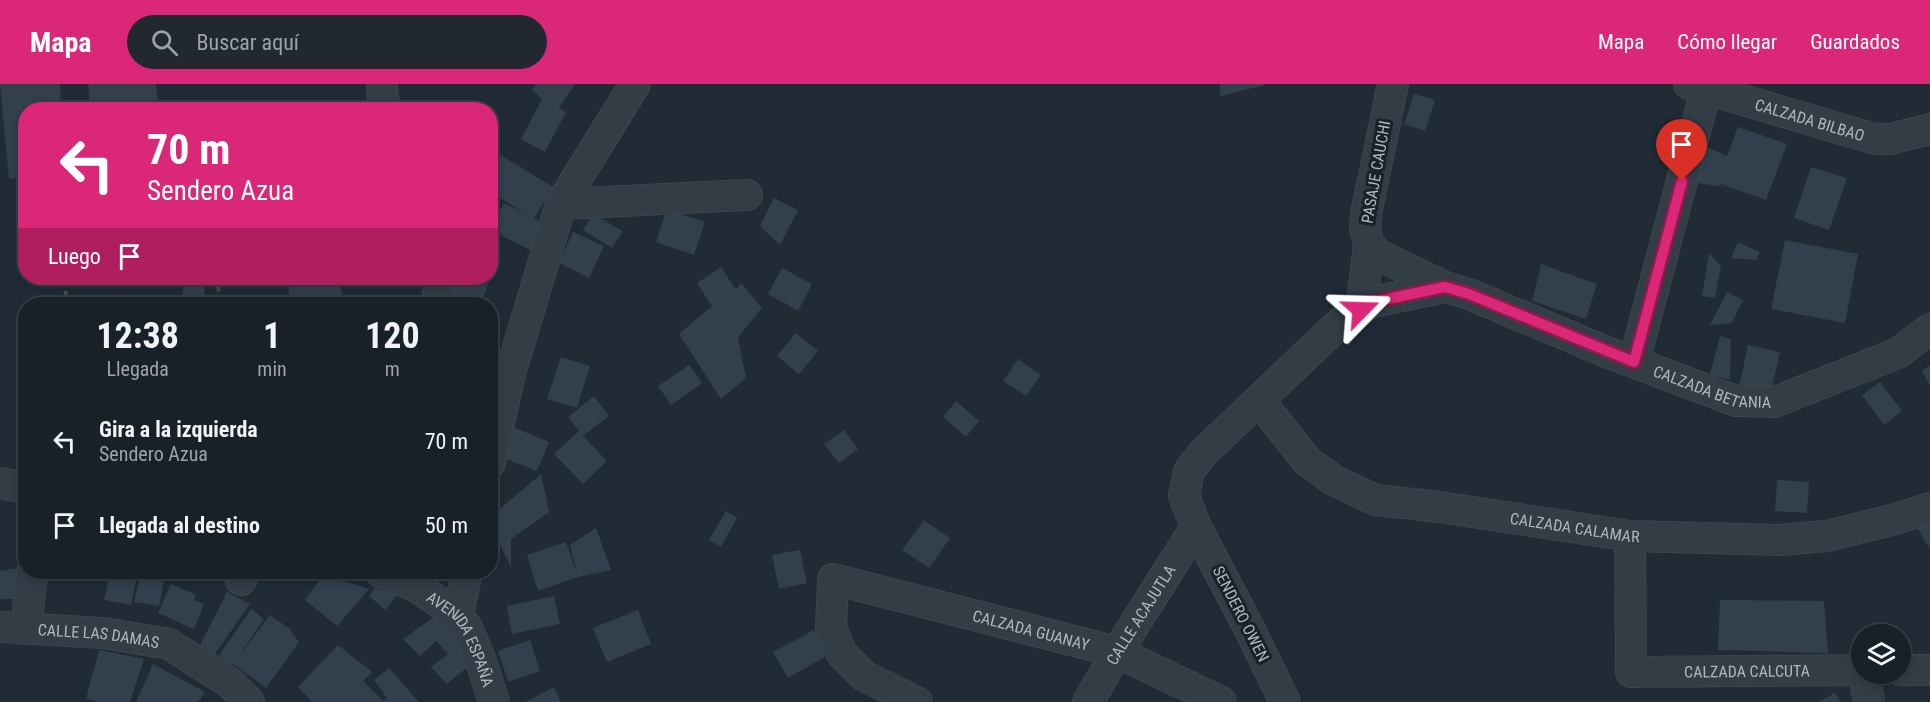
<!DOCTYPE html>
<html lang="es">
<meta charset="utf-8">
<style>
body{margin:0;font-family:"Roboto Condensed",sans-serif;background:#212830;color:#f1f3f6;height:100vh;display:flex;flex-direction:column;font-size:22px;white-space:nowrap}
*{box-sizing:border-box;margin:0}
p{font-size:20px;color:#9fa3a8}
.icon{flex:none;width:33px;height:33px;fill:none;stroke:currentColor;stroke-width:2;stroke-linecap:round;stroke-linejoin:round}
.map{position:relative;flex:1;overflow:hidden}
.sheet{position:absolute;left:18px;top:213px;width:480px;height:282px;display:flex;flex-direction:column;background:#182028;border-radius:24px;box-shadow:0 3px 9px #0003,0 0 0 2px #363e45}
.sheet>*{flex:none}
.banner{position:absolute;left:18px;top:18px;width:480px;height:183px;border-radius:24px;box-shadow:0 3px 9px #0003,0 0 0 2px #363e45;background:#db2777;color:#fff;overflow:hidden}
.tools{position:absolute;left:1851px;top:540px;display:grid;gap:12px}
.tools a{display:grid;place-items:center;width:60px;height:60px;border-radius:50%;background:#182028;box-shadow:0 3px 9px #0003,0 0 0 2px #363e45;font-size:30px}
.pin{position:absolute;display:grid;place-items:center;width:51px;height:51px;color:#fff;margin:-62px -26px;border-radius:50% 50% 50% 0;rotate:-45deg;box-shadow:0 0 6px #0007}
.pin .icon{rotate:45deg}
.me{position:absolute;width:66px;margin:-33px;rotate:68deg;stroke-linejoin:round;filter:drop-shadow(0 0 4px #0008)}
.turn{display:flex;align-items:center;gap:21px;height:126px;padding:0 30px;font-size:27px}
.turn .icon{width:78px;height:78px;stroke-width:2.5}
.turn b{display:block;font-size:42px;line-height:51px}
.then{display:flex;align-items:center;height:57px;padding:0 30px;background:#0003;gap:12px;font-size:22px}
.eta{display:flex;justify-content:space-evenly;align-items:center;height:102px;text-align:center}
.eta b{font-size:36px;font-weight:700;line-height:42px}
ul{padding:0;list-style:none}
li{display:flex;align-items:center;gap:18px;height:84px;padding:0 30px}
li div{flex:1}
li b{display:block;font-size:22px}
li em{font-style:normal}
header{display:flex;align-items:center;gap:36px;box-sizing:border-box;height:84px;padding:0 30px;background:#db2777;color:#fff}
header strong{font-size:28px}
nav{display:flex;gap:33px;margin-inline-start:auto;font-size:21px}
.search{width:420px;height:54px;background:#212830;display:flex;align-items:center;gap:15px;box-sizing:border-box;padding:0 21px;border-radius:33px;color:#9fa3a8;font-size:22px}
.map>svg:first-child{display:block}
.building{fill:#323f4c}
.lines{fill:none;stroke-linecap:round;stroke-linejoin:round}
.minor-casing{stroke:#3d464f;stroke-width:32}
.path{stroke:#3a4f4f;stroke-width:4;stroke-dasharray:4.5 4.5;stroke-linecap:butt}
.minor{stroke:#333d46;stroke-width:30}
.route-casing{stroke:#8e194d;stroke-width:15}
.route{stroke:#db2777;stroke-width:10}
.labels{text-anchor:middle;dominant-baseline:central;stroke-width:6;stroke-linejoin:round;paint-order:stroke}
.street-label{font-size:16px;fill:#adb8c3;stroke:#19222a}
</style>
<header>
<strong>Mapa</strong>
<div class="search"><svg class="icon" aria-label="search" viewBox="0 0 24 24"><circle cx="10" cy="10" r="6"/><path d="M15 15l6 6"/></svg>Buscar aquí</div>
<nav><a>Mapa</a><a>Cómo llegar</a><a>Guardados</a></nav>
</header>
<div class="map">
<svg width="1930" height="618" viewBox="0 0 1930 618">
<rect width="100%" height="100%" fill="#202b35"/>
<!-- building -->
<g class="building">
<path d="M0,0H60L61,26H26V92L9,95Z"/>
<path d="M88,0H156L159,26H90Z"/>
<path d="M536,0H575L559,24L566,28L545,68L521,55L542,15L532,6Z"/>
<path d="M1220,0H1265V1L1220,12Z"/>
<path d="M1414,10L1435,16L1425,47L1404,40Z"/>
<path d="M1738,43L1787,60L1766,116L1718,99L1724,103L1697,99L1703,61L1727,72Z"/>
<path d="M494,67L553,103L534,134L546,140L532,167L490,146L504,119L528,131L490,108V72Z"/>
<path d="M1811,83L1847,94L1829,146L1794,134Z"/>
<path d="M774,114L798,126L780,161L760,142Z"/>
<path d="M667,125L705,138L694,171L656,158Z"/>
<path d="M593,130L623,147L612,164L583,146Z"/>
<path d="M573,148L604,162L589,194L559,179Z"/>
<path d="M1785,156L1858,170L1845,239L1771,225Z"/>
<path d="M1738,158L1760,168L1756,176L1731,174Z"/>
<path d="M1709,169L1721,182L1715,214L1702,212Z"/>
<path d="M1541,180L1597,200L1586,235L1532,217Z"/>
<path d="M721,183L736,206L741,199L762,224L738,253L746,294L721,315L679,250L712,222L697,199Z"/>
<path d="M782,184L812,200L798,227L768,210Z"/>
<path d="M184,194H205L204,217L182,216Z"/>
<path d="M288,194H340L342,212L289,216Z"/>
<path d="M452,194H490L481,220H442Z"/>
<path d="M1727,208L1743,216L1732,239L1710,241Z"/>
<path d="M308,216L343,217V220H309Z"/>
<path d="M796,249L818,267L799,290L777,272Z"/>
<path d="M1720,252L1731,255L1730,296L1710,290Z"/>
<path d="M1748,261L1780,268L1772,304L1738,307Z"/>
<path d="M561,273L590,282L577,324L547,315Z"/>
<path d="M1018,275L1041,291L1026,312L1003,297Z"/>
<path d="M689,281L702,299L671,321L658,302Z"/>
<path d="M1930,282V302L1922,286Z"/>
<path d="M1880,298L1902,327L1884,341L1862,311Z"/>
<path d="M594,312L609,332L583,352L607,377L583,400L554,370L579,347L568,333Z"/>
<path d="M956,317L979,337L966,353L943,333Z"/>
<path d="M508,341L549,358L537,387L496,371Z"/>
<path d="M844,346L858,365L839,379L824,360Z"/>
<path d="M541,390L549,428L511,455V483L490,440V433Z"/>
<path d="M1777,396L1809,398L1807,429L1775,427Z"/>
<path d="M726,427L737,434L721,463L709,456Z"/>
<path d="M924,436L950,454L929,484L902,466Z"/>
<path d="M1930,436V465L1917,444Z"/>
<path d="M596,444L611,486L578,493L538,507L527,471L566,458L577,490L570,461Z"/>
<path d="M800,466L807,499L779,505L772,471Z"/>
<path d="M26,483L25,515H0V487Z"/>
<path d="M110,488H138L131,521L104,516Z"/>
<path d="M141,488L165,491L159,522L134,518Z"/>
<path d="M323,491L369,505L337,542L305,516Z"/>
<path d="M171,500L196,511L194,516L204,520L194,545L158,529Z"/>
<path d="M375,504L397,511L385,526L369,512Z"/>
<path d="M227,508L250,520L214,571L200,561Z"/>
<path d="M554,512L560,540L512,550L507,522Z"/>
<path d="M1720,516L1824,517L1828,569L1718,566Z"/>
<path d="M251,525L264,535L237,575L270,531L290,545L299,558L266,604L233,580L232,582L218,573Z"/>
<path d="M638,526L651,560L607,578L593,544Z"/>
<path d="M434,533L451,543L470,581L447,600L431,583L448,570L436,557L420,572L403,555Z"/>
<path d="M814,546L828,571L788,594L773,568Z"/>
<path d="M530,556L540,587L508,598L498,567Z"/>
<path d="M338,561L372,588L363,597L383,617L387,614L374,596L389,584L419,618H312L298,603Z"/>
<path d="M99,566L144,575L130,618H100L86,615Z"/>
<path d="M153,580L205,608L198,618H136Z"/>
<path d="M554,603L561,618H525Z"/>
<path d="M1835,609L1841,618H1819Z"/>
</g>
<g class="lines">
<!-- minor casing -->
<g class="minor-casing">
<g id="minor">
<path d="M382,0L383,18L388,26"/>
<path d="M1393,0L1366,130L1365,145L1369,160L1377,170L1445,203"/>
<path id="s1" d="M1689,0L1875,55H1890L1930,45"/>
<path d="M561,120L747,111"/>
<path d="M436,220L441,194"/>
<path d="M1361,226L1369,160"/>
<path d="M1634,278L1706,6"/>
<path id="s2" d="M1259,316L1307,377L1335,397L1376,416L1440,423L1630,452L1780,456L1827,452L1892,436L1930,424"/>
<path d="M490,379L510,290L561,120L635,0"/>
<path d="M0,399L26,404"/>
<path id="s3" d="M1630,452L1631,588L1862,586"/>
<path id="s4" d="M381,488L417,503L458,531L467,544L481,577L494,618"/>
<path d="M241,496L245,488"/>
<path d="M458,531L467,488"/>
<path id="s5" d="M0,543L103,549L169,560L230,599L249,618"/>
<path d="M26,545L32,488"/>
<path d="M1900,586H1930"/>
<path d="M1864,590L1869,618"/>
<path id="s6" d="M917,618L864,592L842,570L831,544L833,495L1117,568L1221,618"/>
<path id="s7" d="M1088,618L1117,568L1196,443"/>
<path id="s8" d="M1285,618L1249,544L1196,443L1184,412L1189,387L1203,369L1341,238L1373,218L1445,203L1469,210L1604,267L1736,317L1775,318L1898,269L1930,245"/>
</g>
</g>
<!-- path -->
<g class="path">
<path d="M218,194L219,220"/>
<path d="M64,220L68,194"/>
</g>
<!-- minor -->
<use href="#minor" class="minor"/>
</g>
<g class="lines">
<!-- route casing -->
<g class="route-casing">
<path id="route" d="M1361,226L1373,218L1445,203L1469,210L1634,278L1682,97"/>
</g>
<!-- route -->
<use href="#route" class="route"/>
</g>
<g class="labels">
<!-- street labels -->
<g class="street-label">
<text stroke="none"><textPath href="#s1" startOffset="126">CALZADA BILBAO</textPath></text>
<text transform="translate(1376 88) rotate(-80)">PASAJE CAUCHI</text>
<text stroke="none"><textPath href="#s8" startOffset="866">CALZADA BETANIA</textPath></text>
<text stroke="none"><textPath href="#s2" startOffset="358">CALZADA CALAMAR</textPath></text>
<text stroke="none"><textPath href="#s7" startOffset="102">CALLE ACAJUTLA</textPath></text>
<text transform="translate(1241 530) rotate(63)">SENDERO OWEN</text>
<text stroke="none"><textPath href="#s6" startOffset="372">CALZADA GUANAY</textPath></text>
<text stroke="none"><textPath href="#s5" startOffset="99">CALLE LAS DAMAS</textPath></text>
<text stroke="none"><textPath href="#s4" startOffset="110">AVENIDA ESPAÑA</textPath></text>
<text stroke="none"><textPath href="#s3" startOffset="252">CALZADA CALCUTA</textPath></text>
</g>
</g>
</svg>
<div class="tools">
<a><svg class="icon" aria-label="layers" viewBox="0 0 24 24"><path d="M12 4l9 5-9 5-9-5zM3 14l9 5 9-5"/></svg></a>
</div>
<div class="pin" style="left:1682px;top:97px;background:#d93025"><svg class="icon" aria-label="arrive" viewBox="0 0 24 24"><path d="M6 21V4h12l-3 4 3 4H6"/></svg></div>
<svg class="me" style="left:1361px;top:226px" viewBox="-20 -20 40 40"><path d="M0-17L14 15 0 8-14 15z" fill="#db2777" stroke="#fff" stroke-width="4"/></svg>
<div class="banner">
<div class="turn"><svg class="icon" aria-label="left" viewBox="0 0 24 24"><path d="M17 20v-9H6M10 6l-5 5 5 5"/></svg><div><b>70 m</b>Sendero Azua</div></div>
<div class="then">Luego<svg class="icon" aria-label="arrive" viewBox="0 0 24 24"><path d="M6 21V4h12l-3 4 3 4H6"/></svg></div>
</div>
<section class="sheet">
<div class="eta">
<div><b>12:38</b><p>Llegada</p></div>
<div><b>1</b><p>min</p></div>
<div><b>120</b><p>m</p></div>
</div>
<ul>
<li><svg class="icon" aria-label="left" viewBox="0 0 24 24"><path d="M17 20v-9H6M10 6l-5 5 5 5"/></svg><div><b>Gira a la izquierda</b><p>Sendero Azua</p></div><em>70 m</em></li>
<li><svg class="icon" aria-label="arrive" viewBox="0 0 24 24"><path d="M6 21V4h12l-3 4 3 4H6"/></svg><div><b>Llegada al destino</b></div><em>50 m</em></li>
</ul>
</section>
</div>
